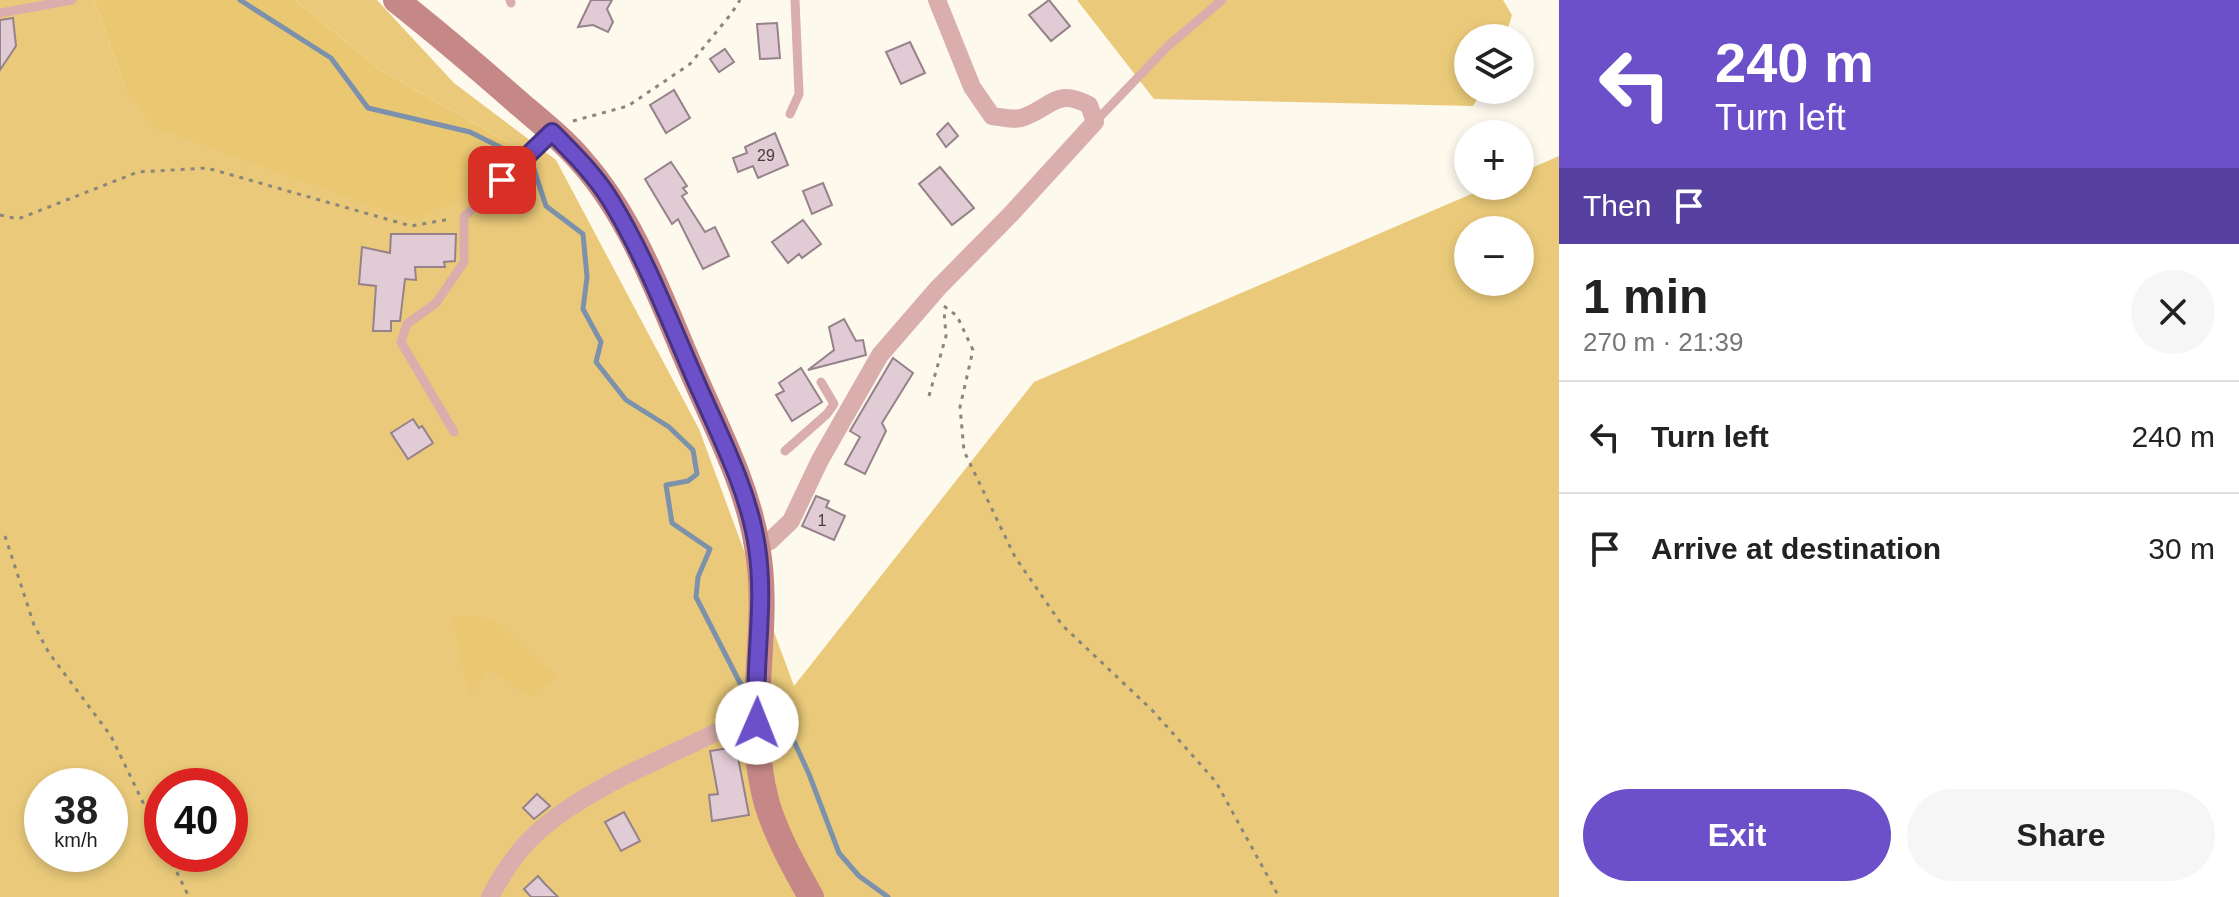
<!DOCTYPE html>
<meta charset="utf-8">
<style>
body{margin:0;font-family:Arial,sans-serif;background:#f6f6f6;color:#222;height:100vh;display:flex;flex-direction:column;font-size:30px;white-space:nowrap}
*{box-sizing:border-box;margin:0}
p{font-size:26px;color:#767676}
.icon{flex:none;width:44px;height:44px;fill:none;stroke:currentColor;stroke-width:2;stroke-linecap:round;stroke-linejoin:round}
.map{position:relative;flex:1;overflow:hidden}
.side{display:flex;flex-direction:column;background:#fff;width:680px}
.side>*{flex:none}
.hud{background:#6b50c9;color:#fff;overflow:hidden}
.buttons{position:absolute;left:1454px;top:24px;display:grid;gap:16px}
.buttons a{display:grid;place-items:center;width:80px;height:80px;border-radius:50%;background:#fff;box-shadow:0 4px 12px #0003;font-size:40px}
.speed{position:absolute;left:24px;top:768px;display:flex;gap:16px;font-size:40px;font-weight:700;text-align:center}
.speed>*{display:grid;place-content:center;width:104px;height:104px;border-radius:50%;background:#fff;box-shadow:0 4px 12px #0003;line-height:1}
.speed small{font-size:20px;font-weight:400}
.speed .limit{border:12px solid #d22;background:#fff;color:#111}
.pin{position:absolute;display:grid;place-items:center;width:68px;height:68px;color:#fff;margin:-34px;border-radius:16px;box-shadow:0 4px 12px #0006}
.me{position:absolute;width:88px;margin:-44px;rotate:1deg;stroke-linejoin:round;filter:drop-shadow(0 0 6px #0008)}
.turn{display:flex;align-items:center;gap:28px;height:168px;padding:0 24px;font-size:36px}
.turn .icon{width:104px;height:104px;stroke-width:2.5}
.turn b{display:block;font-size:56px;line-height:68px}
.then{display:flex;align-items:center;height:76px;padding:0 24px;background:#0003;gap:16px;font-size:30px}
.round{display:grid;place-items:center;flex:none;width:84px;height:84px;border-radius:42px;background:#f6f6f6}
.overview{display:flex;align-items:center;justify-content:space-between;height:136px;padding:0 24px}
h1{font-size:48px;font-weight:700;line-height:60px}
.primary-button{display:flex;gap:16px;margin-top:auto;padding:16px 24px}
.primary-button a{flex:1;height:92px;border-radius:48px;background:#6b50c9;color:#fff;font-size:32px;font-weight:700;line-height:92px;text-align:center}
.primary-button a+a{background:#f6f6f6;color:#222}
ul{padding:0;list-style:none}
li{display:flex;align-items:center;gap:24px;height:112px;padding:0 24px;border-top:2px solid #e0e0e0}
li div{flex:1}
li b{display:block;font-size:30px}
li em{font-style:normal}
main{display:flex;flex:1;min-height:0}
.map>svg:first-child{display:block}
.green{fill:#eaca7a;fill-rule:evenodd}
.forest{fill:#eac771}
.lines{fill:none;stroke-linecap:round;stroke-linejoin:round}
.stream{stroke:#7c91ac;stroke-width:5}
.building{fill:#e1cbd4;stroke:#96828b;stroke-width:2}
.path{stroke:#8a867c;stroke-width:3;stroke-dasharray:4 6;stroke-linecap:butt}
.lane{stroke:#d9aeac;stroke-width:9}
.street{stroke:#d9aeac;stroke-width:18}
.secondary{stroke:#c68886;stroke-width:26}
.route-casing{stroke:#463483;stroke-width:20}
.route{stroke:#6b50c9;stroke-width:14}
.labels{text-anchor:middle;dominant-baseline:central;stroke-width:6;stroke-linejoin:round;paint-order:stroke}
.number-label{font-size:16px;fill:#443c3a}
</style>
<main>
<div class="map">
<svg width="1559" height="897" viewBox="0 0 1559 897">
<rect width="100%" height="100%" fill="#fef9ed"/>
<!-- green -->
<g class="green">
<path d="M0,0H94L125,87L518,148L382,71L295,0H377L454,83L556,160L699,429L794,686L1034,382L1490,186H1520V173L1559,156V897H0ZM1468,230H1520V282H1468ZM42,786H110V854H42ZM162,786H230V854H162Z"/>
<path d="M1077,0H1503L1512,15L1505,38H1468V90H1483L1473,106L1154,99Z"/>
</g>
<!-- forest -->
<g class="forest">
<path d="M94,0H295L382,71L518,148L475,193L411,220L153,127L125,87Z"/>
<path d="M452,616L491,618L557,677L531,697L489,669L469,697Z"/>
</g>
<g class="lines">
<!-- stream -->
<g class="stream">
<path d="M240,0L331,58L368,108L470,132L532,163L546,206L583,234L587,277L583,309L601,342L596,362L626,400L669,427L693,450L697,474L688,481L666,485L672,523L710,549L698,577L696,597L740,683L750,690"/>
<path d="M767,703L781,713L809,774L839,853L859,876L888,897"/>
</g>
</g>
<!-- building -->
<g class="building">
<path d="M591,0H612L607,9L613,22L608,32L593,25L578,27Z"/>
<path d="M1049,0L1070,26L1051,41L1029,15Z"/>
<path d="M13,18L16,46L0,70V20Z"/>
<path d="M777,23L780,58L760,59L757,24Z"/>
<path d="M910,42L925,73L901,84L886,52Z"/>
<path d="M725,49L734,62L719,72L710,59Z"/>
<path d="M674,90L690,118L666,133L650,105Z"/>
<path d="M948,123L958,136L946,147L937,134Z"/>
<path d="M775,133L788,165L758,178L753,166L738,172L733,158L747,153L745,147Z"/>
<path d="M671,162L687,186L683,188L687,193L682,196L705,232L715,227L729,256L703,269L678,219L672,224L645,179Z"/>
<path d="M940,167L974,208L952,225L919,184Z"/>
<path d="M823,183L832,205L812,214L803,191Z"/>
<path d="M803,220L821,244L802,258L799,254L788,263L772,242Z"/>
<path d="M391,234H456L455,261L444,262L445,267H415L416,280L405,279L400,321H391V331H373L376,286L359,284L362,247L390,253Z"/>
<path d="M844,319L856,341L863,340L866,355L808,370L834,350L829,327Z"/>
<path d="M893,358L913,373L882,423L886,431L865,474L845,464L860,437L850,431Z"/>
<path d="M801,368L822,402L792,421L776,395L784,391L779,383Z"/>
<path d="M413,419L419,428L422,426L433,443L408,459L391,433Z"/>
<path d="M816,496L829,501L826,507L845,516L834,540L802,526Z"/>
<path d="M736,747L749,815L712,821L709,795L718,794L710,751Z"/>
<path d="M537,794L550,806L534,819L523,808Z"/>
<path d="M624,812L640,841L621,851L605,822Z"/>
<path d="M538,876L545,884L558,897H531L524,889Z"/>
</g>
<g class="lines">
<!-- path -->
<g class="path">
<path d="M573,121L628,106L690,64L731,14L740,0"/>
<path d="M0,215L18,219L138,172L207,168L411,226L450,219"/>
<path d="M944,306L957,316L973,350L960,407L964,451L1015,557L1062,625L1153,711L1216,782L1279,897"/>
<path d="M929,396L946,336L944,310"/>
<path d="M5,536L34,625L49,653L111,736L162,842"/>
<path d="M168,854L189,897"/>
</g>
<!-- lane -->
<g class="lane">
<path d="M510,0L511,3"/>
<path d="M0,13L72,0"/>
<path d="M790,114L799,94L795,0"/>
<path d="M1095,122L1169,45L1222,0"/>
<path d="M454,432L401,342L407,324L436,303L464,262V217L550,135"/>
<path d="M785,451L827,414L834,404L821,382"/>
</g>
<!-- street -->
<g class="street">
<path d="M757,546L770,541L791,521L820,460L880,355L938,288L1011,214L1095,122L1089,105C1056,88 1053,106 1024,117C1015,121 1002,117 992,116L972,87L937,0"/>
<path d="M490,897C503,872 520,847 541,829C593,785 659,761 719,731L742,724L757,723"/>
</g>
<!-- secondary -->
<path class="secondary" d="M396,0C439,34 480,69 521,105C542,123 565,141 583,163C634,221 661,300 692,371C716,427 747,484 757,546C767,599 758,655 757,708C756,739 759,775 767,804C777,837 795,868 811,897"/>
</g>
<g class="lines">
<!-- route casing -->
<g class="route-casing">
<path id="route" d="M502,180L552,132C574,154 595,175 611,201C647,260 671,325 699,388C721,438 749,492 757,547C766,606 753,664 757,723"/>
</g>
<!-- route -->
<use href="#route" class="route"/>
</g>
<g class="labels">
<!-- number labels -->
<g class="number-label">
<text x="766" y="155">29</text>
<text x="822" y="520">1</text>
</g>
</g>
</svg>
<div class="buttons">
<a><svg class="icon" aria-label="layers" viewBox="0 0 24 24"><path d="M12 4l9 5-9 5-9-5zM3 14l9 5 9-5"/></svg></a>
<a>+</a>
<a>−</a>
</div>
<div class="speed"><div>38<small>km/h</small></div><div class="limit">40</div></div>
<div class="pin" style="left:502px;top:180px;background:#d93025"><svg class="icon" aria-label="arrive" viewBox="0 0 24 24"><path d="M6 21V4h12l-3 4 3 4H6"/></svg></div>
<svg class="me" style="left:757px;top:723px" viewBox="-20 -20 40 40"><circle r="19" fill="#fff"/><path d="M0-13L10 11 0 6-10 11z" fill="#6b50c9"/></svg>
</div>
<section class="side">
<div class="hud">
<div class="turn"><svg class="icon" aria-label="left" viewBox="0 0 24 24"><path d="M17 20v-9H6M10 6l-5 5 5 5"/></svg><div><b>240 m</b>Turn left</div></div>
<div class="then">Then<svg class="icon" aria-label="arrive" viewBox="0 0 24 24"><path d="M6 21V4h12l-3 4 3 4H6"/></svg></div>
</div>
<div class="overview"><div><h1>1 min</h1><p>270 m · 21:39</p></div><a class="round"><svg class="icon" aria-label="close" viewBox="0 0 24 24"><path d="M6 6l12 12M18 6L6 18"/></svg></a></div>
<ul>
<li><svg class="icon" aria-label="left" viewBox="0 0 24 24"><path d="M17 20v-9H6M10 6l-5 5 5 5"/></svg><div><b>Turn left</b></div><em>240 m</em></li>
<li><svg class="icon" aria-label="arrive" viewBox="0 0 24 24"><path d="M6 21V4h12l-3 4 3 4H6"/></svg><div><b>Arrive at destination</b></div><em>30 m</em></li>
</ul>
<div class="primary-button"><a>Exit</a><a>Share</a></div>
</section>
</main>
